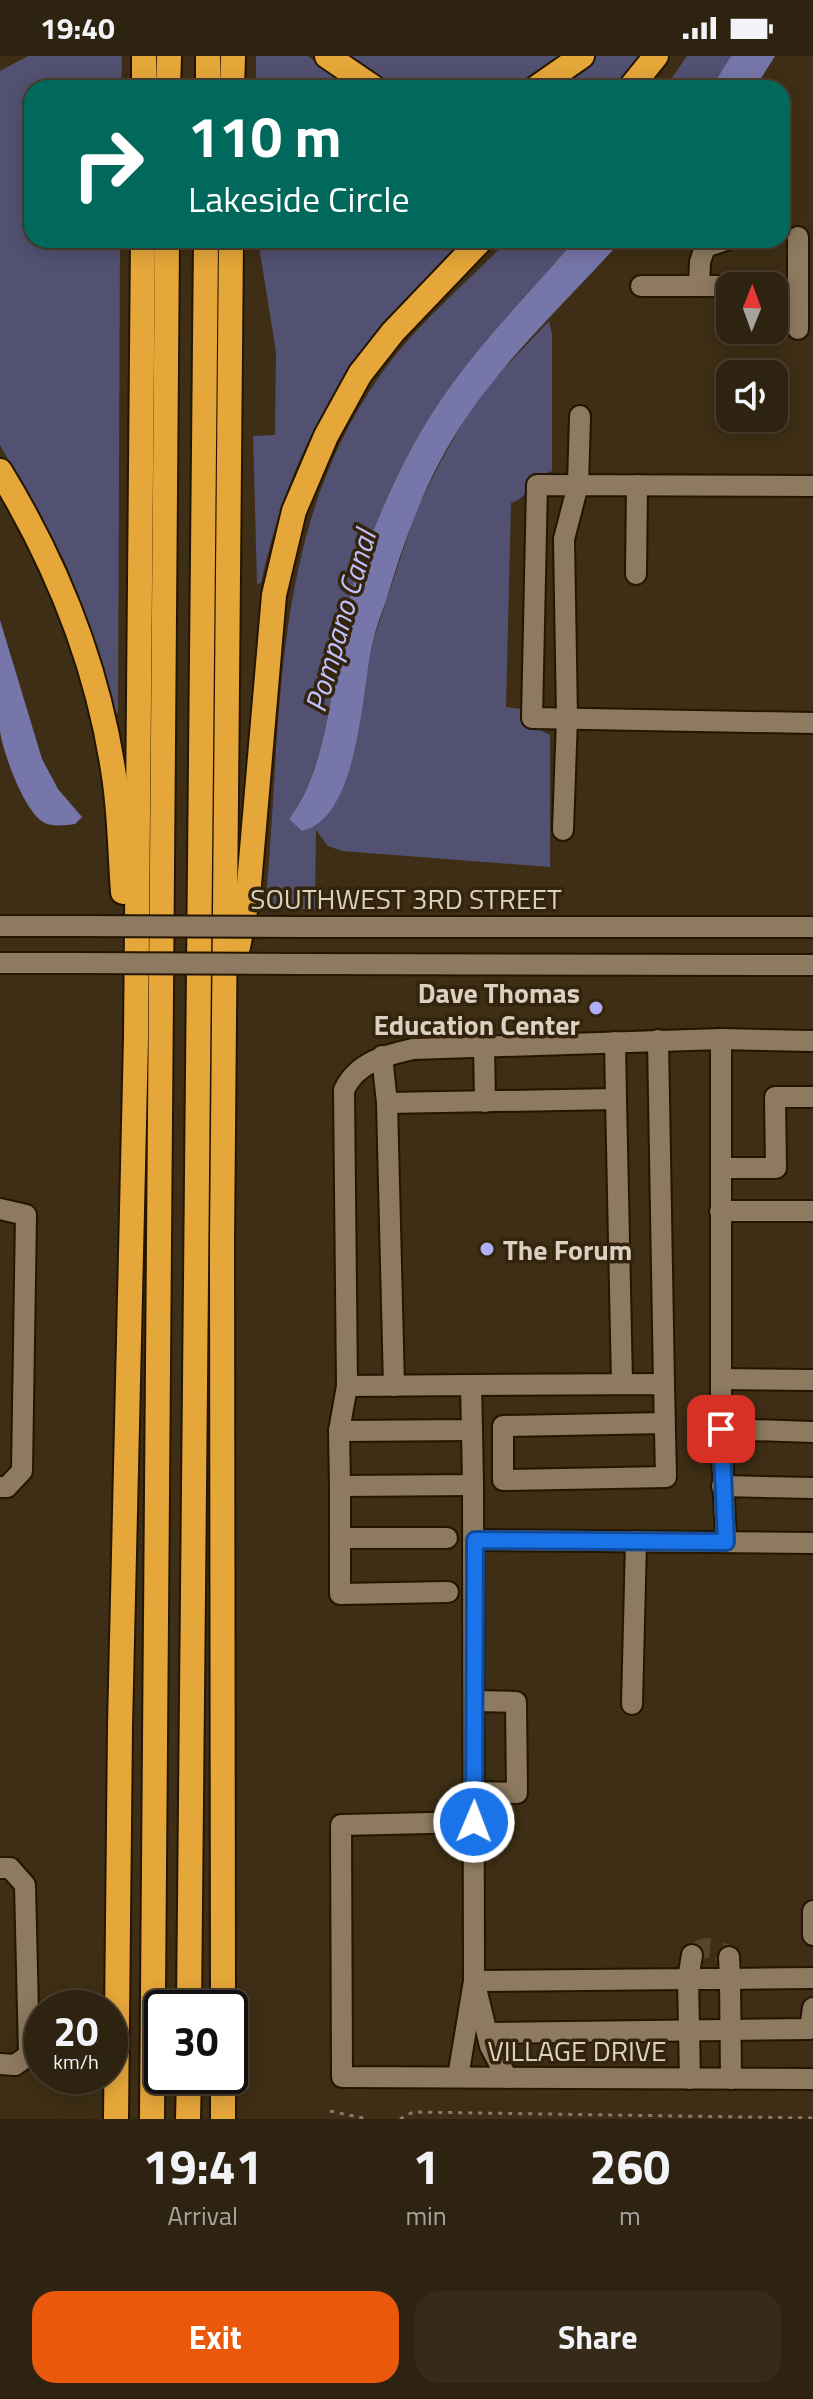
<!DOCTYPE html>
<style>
body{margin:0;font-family:"Titillium Web",sans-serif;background:#362a19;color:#f1f3f6;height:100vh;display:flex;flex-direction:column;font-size:30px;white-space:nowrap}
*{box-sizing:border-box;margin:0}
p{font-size:26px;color:#a7a49f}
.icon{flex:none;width:44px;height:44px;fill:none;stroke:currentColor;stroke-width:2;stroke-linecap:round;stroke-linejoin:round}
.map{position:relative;height:2063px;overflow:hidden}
.details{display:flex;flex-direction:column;background:#2e2210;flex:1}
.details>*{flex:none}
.top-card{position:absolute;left:24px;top:24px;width:766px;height:168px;border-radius:24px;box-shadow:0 4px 20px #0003,0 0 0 2px #493f30;background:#00695c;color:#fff;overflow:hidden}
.needle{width:52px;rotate:1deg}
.buttons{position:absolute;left:716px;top:216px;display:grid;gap:16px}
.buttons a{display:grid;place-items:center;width:72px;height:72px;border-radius:16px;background:#2e2210;box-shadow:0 4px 20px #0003,0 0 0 2px #493f30;font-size:40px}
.speed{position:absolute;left:24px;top:1934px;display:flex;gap:16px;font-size:40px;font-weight:700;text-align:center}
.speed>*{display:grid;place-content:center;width:104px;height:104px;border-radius:50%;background:#2e2210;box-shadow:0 4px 20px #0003,0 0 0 2px #493f30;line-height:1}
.speed small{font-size:20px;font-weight:400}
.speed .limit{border:4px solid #111;border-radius:12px;background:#fff;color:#111}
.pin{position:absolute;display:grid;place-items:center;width:68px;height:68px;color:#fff;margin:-34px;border-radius:16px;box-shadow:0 4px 12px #0006}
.me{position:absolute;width:88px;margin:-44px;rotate:1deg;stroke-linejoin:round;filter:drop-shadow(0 0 6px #0008)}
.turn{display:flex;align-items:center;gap:28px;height:168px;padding:0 32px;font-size:36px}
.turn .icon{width:104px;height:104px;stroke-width:2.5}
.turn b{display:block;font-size:56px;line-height:68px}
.eta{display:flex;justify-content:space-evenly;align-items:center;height:136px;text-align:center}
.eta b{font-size:48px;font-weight:700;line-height:56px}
.primary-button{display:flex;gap:16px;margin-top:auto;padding:16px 32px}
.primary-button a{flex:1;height:92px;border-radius:24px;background:#ea580c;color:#fff;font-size:32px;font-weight:700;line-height:92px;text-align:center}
.primary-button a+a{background:#362a19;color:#f1f3f6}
.status{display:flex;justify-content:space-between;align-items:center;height:56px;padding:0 40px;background:#2e2210;direction:ltr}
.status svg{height:22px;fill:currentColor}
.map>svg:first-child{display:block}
.green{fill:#525171}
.water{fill:#7776aa}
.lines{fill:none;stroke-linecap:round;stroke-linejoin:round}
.minor-tunnel{stroke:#56462f;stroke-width:20;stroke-dasharray:20 10;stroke-linecap:butt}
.minor-casing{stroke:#241500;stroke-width:24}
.highway-casing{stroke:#241500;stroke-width:28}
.path{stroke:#887b67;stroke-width:3;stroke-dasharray:4 6;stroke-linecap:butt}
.minor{stroke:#8d7a60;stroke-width:20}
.highway{stroke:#e6a73a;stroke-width:24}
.minor-bridge-casing{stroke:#241500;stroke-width:24;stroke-linecap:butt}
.minor-bridge{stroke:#8d7a60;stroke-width:20}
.route-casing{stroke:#114b97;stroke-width:20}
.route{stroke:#1a73e8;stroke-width:14}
.poi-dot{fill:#b0aefa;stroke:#33240b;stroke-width:3}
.labels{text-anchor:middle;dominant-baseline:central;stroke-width:7;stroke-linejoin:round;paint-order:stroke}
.street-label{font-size:28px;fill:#dbd1c3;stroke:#33240b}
.poi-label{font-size:28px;font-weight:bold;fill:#dbd1c3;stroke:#33240b;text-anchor:end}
.water-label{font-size:30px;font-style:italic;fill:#c0c0ff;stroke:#33240b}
</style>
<div class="status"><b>19:40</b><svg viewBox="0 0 49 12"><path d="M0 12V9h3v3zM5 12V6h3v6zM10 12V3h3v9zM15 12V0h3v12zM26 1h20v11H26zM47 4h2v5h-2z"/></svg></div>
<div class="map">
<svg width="813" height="2063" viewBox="0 0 813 2063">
<rect width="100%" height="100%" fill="#3e2e15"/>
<!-- green -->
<g class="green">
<path d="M28,0H122L121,32H32V184H120L118,657L113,656L85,557L65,506L0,389V15Z"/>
<path d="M256,0H308L348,32H256Z"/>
<path d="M349,0H569L536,22L509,32H406L381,22Z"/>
<path d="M597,0H641L615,32H558Z"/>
<path d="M687,0H731L711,32H665Z"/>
<path d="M258,184H464C355,294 295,372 261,527L257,528L253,380L275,379L276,296Z"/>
<path d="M508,184H575C534,232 489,277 452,328C410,385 381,451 357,518C331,591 336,700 289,763L348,714L373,585L416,455L440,407L464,364L494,323L549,265L552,278V415C532,422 530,441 511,447L506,651L521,653L540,674L550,679V811L342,795L328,790L316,774L315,853H265C283,669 268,479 379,321C415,269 465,229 508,184Z"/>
</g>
<!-- water -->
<g class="water">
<path d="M731,0H775L755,32H711Z"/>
<path d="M575,184H622C570,242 510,297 466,362C428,417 405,481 386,545C381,558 376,572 373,585C361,634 360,761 302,775L289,763C336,701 331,591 357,518C381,451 410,385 452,328C489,277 534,232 575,184Z"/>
<path d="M0,564L42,703L58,733L82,761L75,768C66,769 53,771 45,767C25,758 3,697 0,675C0,639 0,600 0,564Z"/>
</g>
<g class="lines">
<!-- minor-tunnel -->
<path class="minor-tunnel" d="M692,1899C706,1888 715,1891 729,1901"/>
<!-- minor casing -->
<g class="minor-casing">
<g id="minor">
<path d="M641,230H730"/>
<path d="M699,230L700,206L705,191L726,184"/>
<path d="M798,273V181"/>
<path d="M813,430L537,429L532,662L813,667"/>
<path d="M636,518L637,429"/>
<path d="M563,774L567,662L564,483L578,429L580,360"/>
<path d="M0,870H74"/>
<path d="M302,871H813"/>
<path d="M0,907H75"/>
<path d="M301,908L813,909"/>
<path d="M658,984L664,1328"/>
<path d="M484,990L485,1046"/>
<path d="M382,1000L387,1047L394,1330"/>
<path d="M616,1043L622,1327"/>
<path d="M387,1047L616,1043L615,986"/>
<path d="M721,1112H776L775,1041H813"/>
<path d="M0,1153L26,1159L22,1415L7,1431H0"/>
<path d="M720,1155H813"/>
<path d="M721,1323L813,1324"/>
<path d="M471,1329L664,1328L666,1421L503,1424V1370L665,1367"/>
<path d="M347,1330L471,1329L472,1374L339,1375L347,1330L344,1034C357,1006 386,999 413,993L721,983"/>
<path d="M721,1373L813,1376"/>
<path d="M339,1375L340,1430L473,1429L472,1374"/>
<path d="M340,1430V1538L448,1536"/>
<path d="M722,1430L813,1432"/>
<path d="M340,1482H447"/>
<path d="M475,1484L813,1487"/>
<path d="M726,1486L721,1373V983L813,985"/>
<path d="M632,1648L636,1485"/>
<path d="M475,1736L517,1737L516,1646L475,1645"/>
<path d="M474,1766L341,1769L342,2021L813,2023"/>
<path d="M0,1812H10L25,1829L29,1999L15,2009L0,2008"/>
<path d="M813,1855V1879"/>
<path d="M729,1901L730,1923L813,1922"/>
<path d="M474,1925L688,1923L692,1899"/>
<path d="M476,1932L490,1990L507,2022"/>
<path d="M487,1977L810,1973L813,1952"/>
<path d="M458,2021L474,1925L473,1429"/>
<path d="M690,2023L688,1923H730L731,2023"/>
</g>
</g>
<!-- highway casing -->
<g class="highway-casing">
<g id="highway">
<path d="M327,0L374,32"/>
<path d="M144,32V0"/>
<path d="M168,32L169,0"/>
<path d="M208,32V0"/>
<path d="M232,32L233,0"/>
<path d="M536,32L582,0"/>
<path d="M630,32L656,0"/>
<path d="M0,415C58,510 98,609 114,720C120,758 120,797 123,836"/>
<path d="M238,891L248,840L274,539L294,455L326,380L360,318L393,276L481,184"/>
<path d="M189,1952L206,184"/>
<path d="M223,1952L222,1186L231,184"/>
<path d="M116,2063L120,1670L136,982L143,184"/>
<path d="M152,2063L167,184"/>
<path d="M188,2063L189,2020"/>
<path d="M223,2063V2020"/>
</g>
</g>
<!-- path -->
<g class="path">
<path d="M330,2055L367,2063"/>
<path d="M400,2063L413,2056L813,2062"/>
</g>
<!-- minor -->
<use href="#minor" class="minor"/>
<!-- highway -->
<use href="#highway" class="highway"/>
<!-- minor-bridge casing -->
<g class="minor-bridge-casing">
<g id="minor-bridge">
<path d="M74,870L302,871"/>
<path d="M75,907L301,908"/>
</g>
</g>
<!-- minor-bridge -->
<use href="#minor-bridge" class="minor-bridge"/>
</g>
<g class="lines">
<!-- route casing -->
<g class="route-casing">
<path id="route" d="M474,1766L475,1484L726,1486L721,1373"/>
</g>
<!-- route -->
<use href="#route" class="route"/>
</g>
<!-- markers -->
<g class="poi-dot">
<circle cx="596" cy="952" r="8"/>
<circle cx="487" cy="1193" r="8"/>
</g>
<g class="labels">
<!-- street labels -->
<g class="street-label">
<text x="406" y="842">SOUTHWEST 3RD STREET</text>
<text x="577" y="1994">VILLAGE DRIVE</text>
</g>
<!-- poi labels -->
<g class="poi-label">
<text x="580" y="936">Dave Thomas<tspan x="580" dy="32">Education Center</tspan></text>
<text x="503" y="1193" text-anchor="start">The Forum</text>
</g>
<!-- water labels -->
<g class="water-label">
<text transform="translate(340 565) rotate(-74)">Pompano Canal</text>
</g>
</g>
</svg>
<div class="buttons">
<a><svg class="needle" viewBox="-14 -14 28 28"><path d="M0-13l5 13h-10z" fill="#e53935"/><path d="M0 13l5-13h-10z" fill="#a7a49f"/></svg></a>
<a><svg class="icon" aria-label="sound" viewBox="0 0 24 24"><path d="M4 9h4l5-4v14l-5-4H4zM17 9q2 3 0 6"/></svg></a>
</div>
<div class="speed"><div>20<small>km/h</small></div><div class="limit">30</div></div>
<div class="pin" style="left:721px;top:1373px;background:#d93025"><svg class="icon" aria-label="arrive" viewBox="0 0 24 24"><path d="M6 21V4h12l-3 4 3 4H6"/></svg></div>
<svg class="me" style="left:474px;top:1766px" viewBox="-20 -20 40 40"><circle r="17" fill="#1a73e8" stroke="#fff" stroke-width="3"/><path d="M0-11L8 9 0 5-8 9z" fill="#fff"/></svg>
<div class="top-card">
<div class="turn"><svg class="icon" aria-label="right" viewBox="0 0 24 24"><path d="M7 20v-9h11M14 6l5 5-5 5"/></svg><div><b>110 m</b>Lakeside Circle</div></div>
</div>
</div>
<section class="details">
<div class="eta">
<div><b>19:41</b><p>Arrival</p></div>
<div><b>1</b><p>min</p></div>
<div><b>260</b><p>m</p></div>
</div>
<div class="primary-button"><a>Exit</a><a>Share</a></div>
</section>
